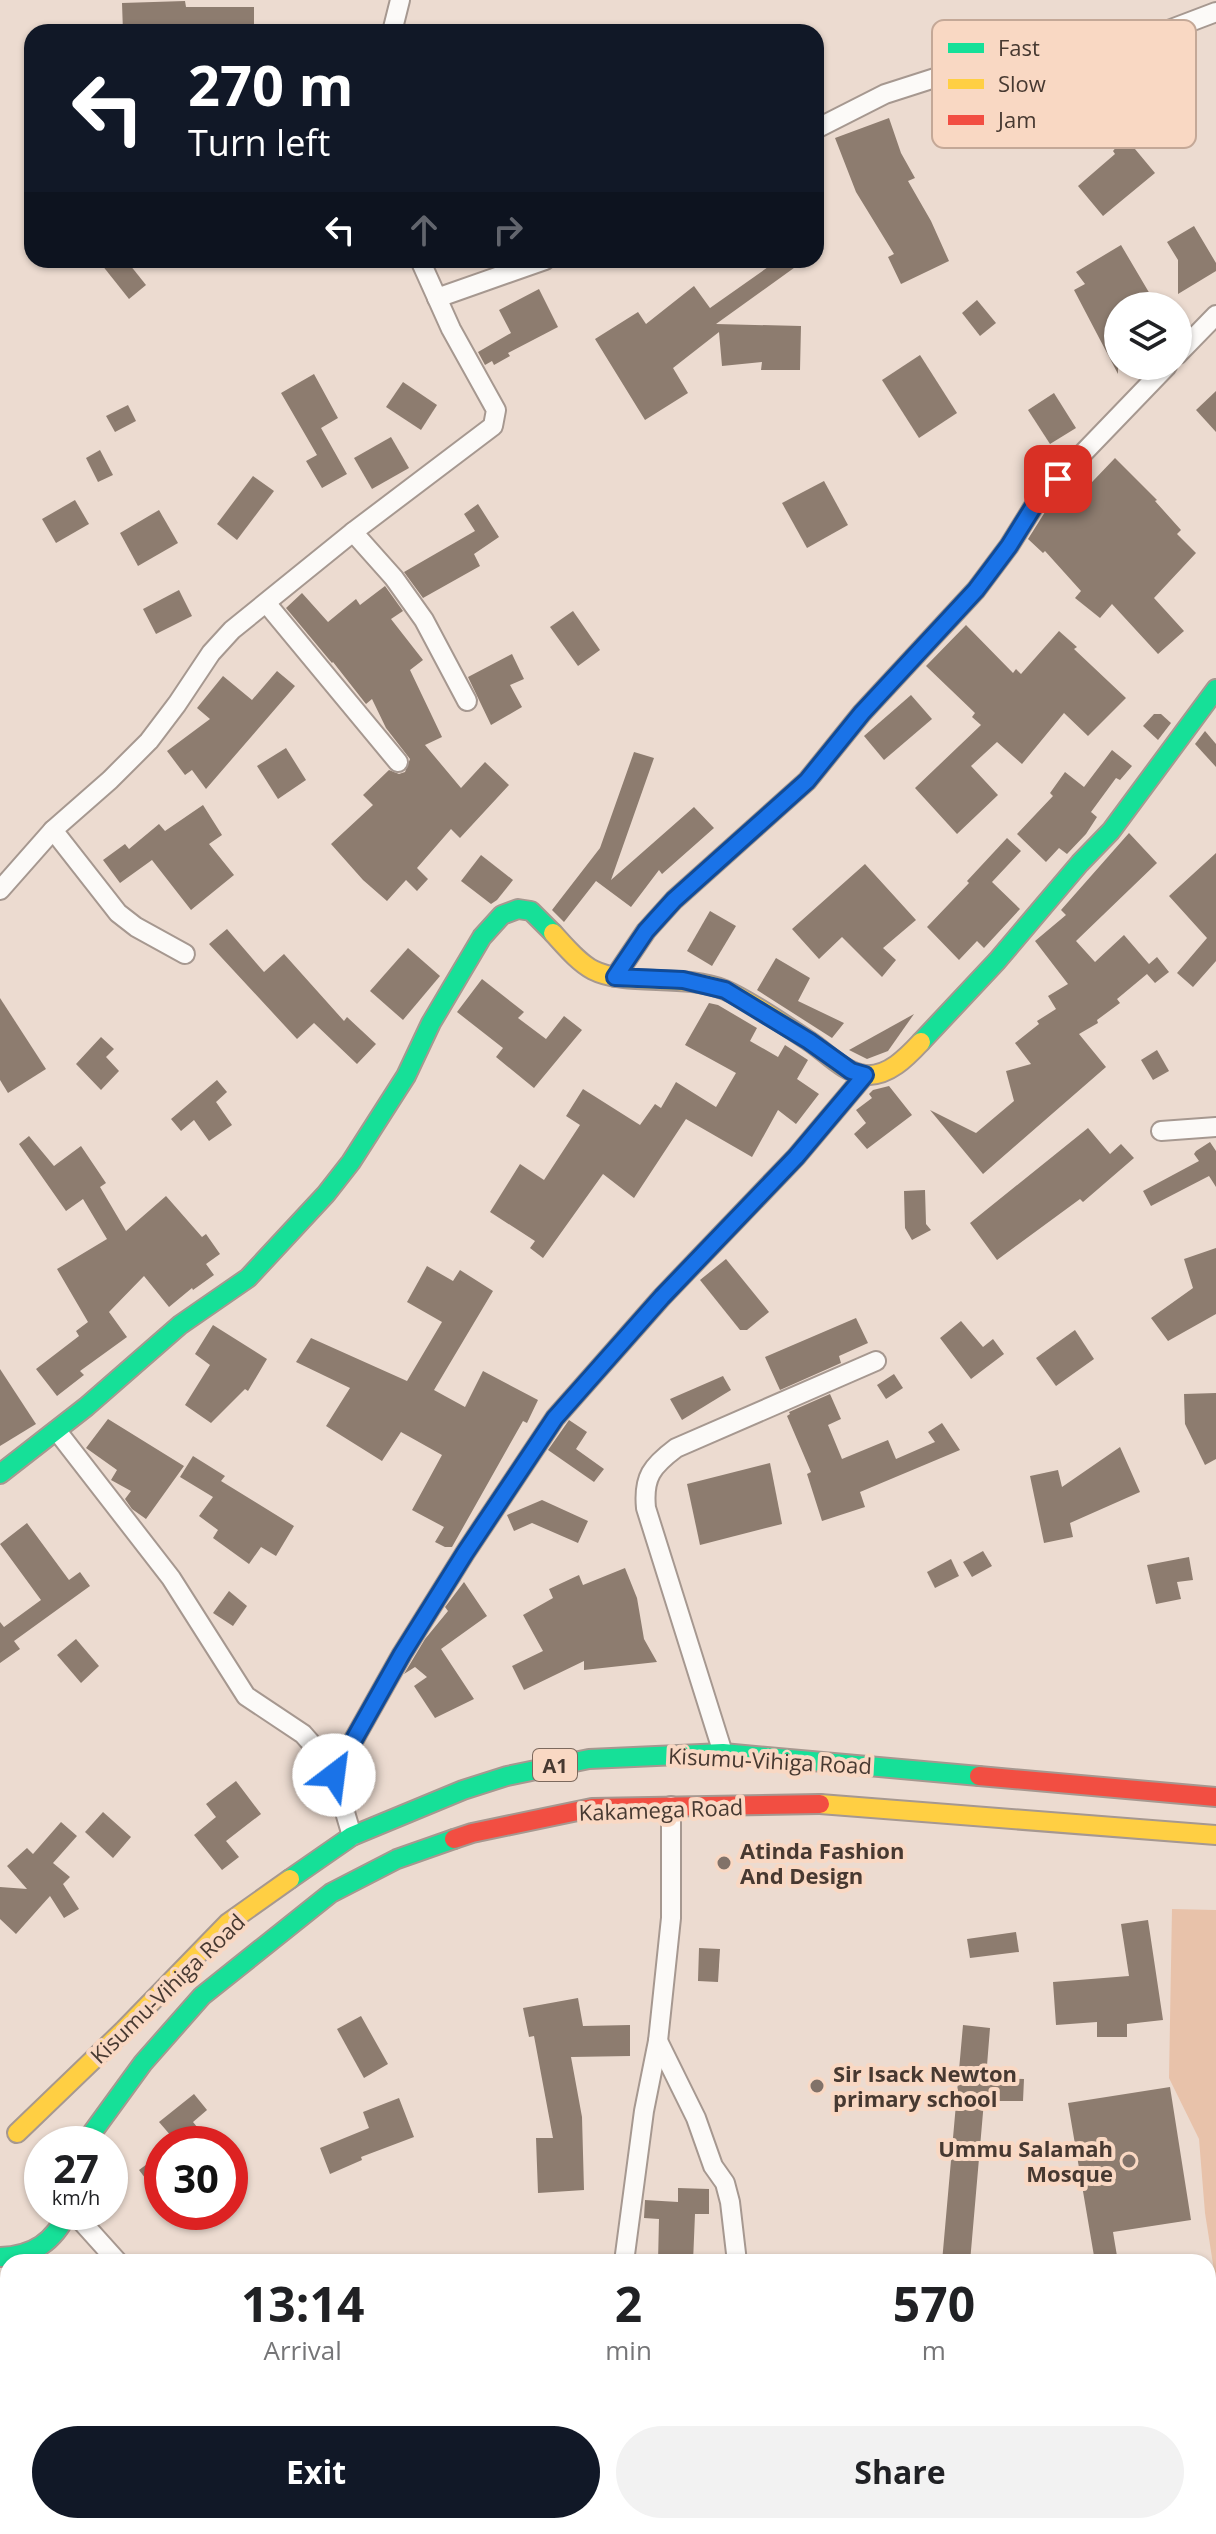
<!DOCTYPE html>
<style>
body{margin:0;font-family:"Open Sans",sans-serif;background:#f2f2f2;color:#202124;height:100vh;display:flex;flex-direction:column;font-size:30px;white-space:nowrap}
*{box-sizing:border-box;margin:0}
p{font-size:26px;color:#757577}
.icon{flex:none;width:44px;height:44px;fill:none;stroke:currentColor;stroke-width:2;stroke-linecap:round;stroke-linejoin:round}
.map{position:relative;flex:1;overflow:hidden}
.panel{position:absolute;left:0px;top:2254px;width:1216px;height:280px;display:flex;flex-direction:column;background:#fff;border-radius:24px 24px 0 0;box-shadow:0 2px 6px #0004}
.panel>*{flex:none}
.guide{position:absolute;left:24px;top:24px;width:800px;height:244px;border-radius:24px;box-shadow:0 2px 6px #0004;background:#111827;color:#fff;overflow:hidden}
.tools{position:absolute;left:1104px;top:292px;display:grid;gap:16px}
.tools a{display:grid;place-items:center;width:88px;height:88px;border-radius:50%;background:#fff;box-shadow:0 2px 6px #0004;font-size:40px}
.speed{position:absolute;left:24px;top:2126px;display:flex;gap:16px;font-size:40px;font-weight:700;text-align:center}
.speed>*{display:grid;place-content:center;width:104px;height:104px;border-radius:50%;background:#fff;box-shadow:0 2px 6px #0004;line-height:1}
.speed small{font-size:20px;font-weight:400}
.speed .limit{border:12px solid #d22;background:#fff;color:#111}
.pin{position:absolute;display:grid;place-items:center;width:68px;height:68px;color:#fff;margin:-34px;border-radius:16px;box-shadow:0 4px 12px #0006}
.me{position:absolute;width:88px;margin:-44px;rotate:30deg;stroke-linejoin:round;filter:drop-shadow(0 0 6px #0008)}
.turn{display:flex;align-items:center;gap:28px;height:168px;padding:0 32px;font-size:36px}
.turn .icon{width:104px;height:104px;stroke-width:2.5}
.turn b{display:block;font-size:56px;line-height:68px}
.lanes{display:flex;align-items:center;height:76px;padding:0 32px;background:#0003;justify-content:center;gap:40px;direction:ltr}
.lanes .off{opacity:.35}
.eta{display:flex;justify-content:space-evenly;align-items:center;height:136px;text-align:center}
.eta b{font-size:48px;font-weight:700;line-height:56px}
.primary-button{display:flex;gap:16px;margin-top:auto;padding:16px 32px}
.primary-button a{flex:1;height:92px;border-radius:48px;background:#111827;color:#fff;font-size:32px;font-weight:700;line-height:92px;text-align:center}
.primary-button a+a{background:#f2f2f2;color:#202124}
.map>svg:first-child{display:block}
.green{fill:#e8c2aa}
.building{fill:#8d7c6f}
.lines{fill:none;stroke-linecap:round;stroke-linejoin:round}
.street-casing{stroke:#a69890;stroke-width:22}
.fast-casing{stroke:#a69890;stroke-width:22}
.slow-casing{stroke:#a69890;stroke-width:22}
.jam-casing{stroke:#a69890;stroke-width:22}
.street{stroke:#fcfaf8;stroke-width:18}
.fast{stroke:#16e098;stroke-width:18}
.slow{stroke:#ffcf43;stroke-width:18}
.jam{stroke:#f24e42;stroke-width:18}
.route-casing{stroke:#114b97;stroke-width:20}
.route{stroke:#1a73e8;stroke-width:14}
.poi-dot{fill:#817269;stroke:#f9d8c3;stroke-width:3}
.labels{text-anchor:middle;dominant-baseline:central;stroke-width:8;stroke-linejoin:round;paint-order:stroke}
.shield{fill:#f9d8c3;stroke:#7c695d;stroke-width:2}
.shield-label{font-size:20px;font-weight:bold;fill:#473931}
.street-label{font-size:22px;fill:#473931;stroke:#f9d8c3}
.poi-label{font-size:22px;font-weight:bold;fill:#473931;stroke:#f9d8c3;text-anchor:start}
.key{fill:#f9d8c3;stroke:#c4a897;stroke-width:2}
.key-label{font-size:22px;fill:#473931}
</style>
<div class="map">
<svg width="1216" height="2534" viewBox="0 0 1216 2534">
<rect width="100%" height="100%" fill="#ecdbd0"/>
<!-- green -->
<path class="green" d="M1172,1909L1216,1910V2283L1205,2213L1199,2139L1169,2078Z"/>
<!-- building -->
<g class="building">
<path d="M185,1L186,7H254V32H123L122,3Z"/>
<path d="M889,118L901,153L915,178L908,181L931,221L949,261L901,284L888,257L894,254L856,192L835,138Z"/>
<path d="M1125,137L1155,173L1103,216L1078,186L1115,154L1113,151Z"/>
<path d="M1194,226L1216,263V271L1178,294V260L1167,242Z"/>
<path d="M1121,245L1157,306H1118V374L1074,290L1085,284L1076,272Z"/>
<path d="M98,260H126L146,285L129,299Z"/>
<path d="M778,260H805L716,324L801,326L800,370H761L762,362L722,366L719,332L673,368L688,393L645,420L595,339L638,312L646,324L694,286L710,308Z"/>
<path d="M539,289L558,327L508,353L510,356L494,365L492,361L485,365L478,352L511,333L499,310Z"/>
<path d="M977,300L996,323L980,336L962,313Z"/>
<path d="M920,355L957,413L919,438L882,380Z"/>
<path d="M314,374L338,418L321,428L347,474L322,488L306,461L317,455L281,393Z"/>
<path d="M403,382L437,405L421,430L386,407Z"/>
<path d="M1216,391V432L1196,410Z"/>
<path d="M1054,393L1076,428L1050,444L1028,410Z"/>
<path d="M128,405L136,421L115,432L106,416Z"/>
<path d="M391,437L409,468L372,489L354,458Z"/>
<path d="M100,450L113,475L98,482L86,458Z"/>
<path d="M1115,458L1157,500L1155,501L1181,530L1177,534L1196,553L1154,598L1184,631L1158,654L1112,604L1100,618L1075,598L1081,591L1045,551L1043,553L1028,539L1045,512L1062,493L1072,503Z"/>
<path d="M253,476L274,491L237,540L217,524Z"/>
<path d="M824,481L848,525L807,548L782,503Z"/>
<path d="M75,500L89,524L56,543L42,519Z"/>
<path d="M478,504L499,537L474,554L480,566L423,598L404,572L475,531L464,514Z"/>
<path d="M159,510L178,543L138,566L120,533Z"/>
<path d="M385,586L403,611L391,619L423,660L410,670L442,737L425,745L461,788L485,762L509,785L460,838L451,829L417,868L428,879L417,891L406,880L387,901L363,880L331,844L373,805L363,795L389,770L399,774L405,772L410,759L386,728L372,699L366,704L333,662L332,663L286,608L302,593L328,622L356,599L360,605Z"/>
<path d="M179,590L192,616L156,634L143,609Z"/>
<path d="M573,611L600,650L578,666L550,627Z"/>
<path d="M966,625L1013,673L1016,669L1021,674L1059,631L1077,647L1074,649L1126,698L1088,736L1064,713L1022,764L997,742L971,766L998,795L957,834L915,788L981,725L972,717L975,713L926,666Z"/>
<path d="M512,654L524,679L510,685L522,707L491,725L468,677Z"/>
<path d="M277,671L295,686L206,789L192,770L185,775L167,751L210,719L197,708L223,676L252,700Z"/>
<path d="M911,695L932,719L884,760L864,736Z"/>
<path d="M1154,714H1161L1171,723L1158,740L1143,726Z"/>
<path d="M1205,731L1216,744V767L1195,744Z"/>
<path d="M286,748L306,780L278,799L257,766Z"/>
<path d="M1112,750L1132,766L1120,780L1116,778L1091,812L1097,817L1086,834L1067,854L1059,848L1046,862L1017,834L1053,796L1050,793L1065,772L1084,787Z"/>
<path d="M634,752L654,758L611,880L694,807L714,828L662,874L659,870L631,907L596,881L564,922L552,910L600,848Z"/>
<path d="M203,805L222,835L209,844L234,875L191,910L152,860L120,883L103,860L125,844L129,849L159,824L165,831Z"/>
<path d="M1129,833L1157,863L1076,941L1095,962L1124,935L1149,964L1157,957L1169,972L1155,983L1147,974L1117,999L1120,1003L1097,1020L1098,1023L1079,1034L1106,1067L983,1174L930,1110L976,1133L1014,1101L1006,1071L1031,1064L1015,1043L1039,1024L1037,1021L1056,1009L1048,996L1068,984L1035,941L1066,915L1061,910Z"/>
<path d="M1007,838L1021,851L992,882L1020,909L984,948L977,941L959,960L927,927L969,883L967,881Z"/>
<path d="M1216,853V961L1193,987L1177,973L1207,938L1169,896Z"/>
<path d="M481,855L513,880L497,900L491,904L461,881Z"/>
<path d="M865,864L916,920L883,948L896,960L882,977L842,937L819,959L792,929Z"/>
<path d="M710,911L736,926L712,966L687,951Z"/>
<path d="M227,929L264,972L284,954L344,1021L347,1017L376,1044L357,1064L314,1023L297,1039L209,944Z"/>
<path d="M408,948L440,976L403,1020L370,991Z"/>
<path d="M776,958L810,978L798,1001L844,1023L832,1038L757,990Z"/>
<path d="M482,979L524,1012L518,1018L546,1039L564,1016L582,1030L534,1088L496,1057L503,1048L457,1012Z"/>
<path d="M0,998L46,1069L8,1093L0,1080Z"/>
<path d="M709,1003L718,1005L757,1028L750,1041L778,1057L785,1045L808,1060L797,1079L819,1094L796,1124L778,1110L752,1157L686,1119L634,1198L603,1174L543,1258L530,1248L535,1241L490,1212L520,1164L544,1180L580,1125L566,1116L583,1089L640,1125L655,1104L661,1108L676,1082L716,1107L736,1073L685,1045Z"/>
<path d="M914,1014L888,1051L867,1059L849,1050Z"/>
<path d="M101,1037L114,1049L106,1057L119,1071L101,1090L76,1064Z"/>
<path d="M1157,1050L1169,1071L1153,1080L1141,1060Z"/>
<path d="M217,1080L227,1092L216,1102L232,1125L209,1141L194,1120L181,1131L171,1119Z"/>
<path d="M889,1086L912,1115L867,1149L854,1134L866,1123L856,1110L872,1098L869,1094L873,1090Z"/>
<path d="M1088,1128L1110,1154L1121,1144L1134,1158L1083,1202L1080,1199L997,1260L970,1223Z"/>
<path d="M29,1136L54,1166L81,1146L106,1183L100,1187L126,1231L166,1196L202,1237L206,1234L220,1254L206,1264L214,1275L193,1290L192,1288L169,1307L144,1276L109,1312L127,1337L80,1371L84,1375L57,1396L36,1369L79,1336L76,1331L88,1322L57,1269L107,1239L83,1199L66,1211L19,1144Z"/>
<path d="M1210,1142L1216,1151V1187L1209,1176L1151,1206L1143,1191L1199,1161L1194,1154L1196,1151Z"/>
<path d="M925,1190L926,1224L931,1230L912,1240L905,1228L904,1191Z"/>
<path d="M1216,1248V1314L1168,1341L1151,1318L1193,1288L1184,1259Z"/>
<path d="M726,1259L769,1312L747,1330H740L700,1280Z"/>
<path d="M427,1266L453,1281L460,1270L493,1291L434,1390L465,1407L483,1371L538,1400L527,1423L523,1421L452,1547H445L435,1542L444,1527L412,1510L442,1455L401,1432L382,1461L326,1426L350,1388L296,1362L311,1338L407,1381L442,1322L407,1302Z"/>
<path d="M856,1318L868,1343L839,1356L841,1363L780,1390L765,1357Z"/>
<path d="M961,1321L983,1347L993,1339L1004,1354L971,1379L940,1338Z"/>
<path d="M213,1325L267,1359L248,1391L245,1389L211,1423L185,1405L210,1365L195,1354Z"/>
<path d="M1075,1330L1094,1359L1056,1386L1036,1358Z"/>
<path d="M0,1369L36,1424L0,1446Z"/>
<path d="M894,1374L903,1388L886,1399L877,1385Z"/>
<path d="M723,1376L731,1390L682,1420L670,1399Z"/>
<path d="M1216,1393V1459L1205,1465L1185,1424L1184,1394Z"/>
<path d="M830,1394L841,1419L828,1425L842,1459L888,1440L896,1459L935,1442L928,1432L942,1423L960,1450L860,1492L865,1507L822,1521L807,1474L811,1472L787,1416L790,1414L789,1412Z"/>
<path d="M108,1419L184,1466L146,1519L132,1509L125,1499L131,1491L111,1480L117,1470L86,1448Z"/>
<path d="M569,1420L587,1432L576,1449L604,1469L594,1482L548,1450Z"/>
<path d="M1120,1447L1140,1492L1070,1523L1073,1537L1044,1543L1030,1476L1058,1470L1062,1487Z"/>
<path d="M193,1456L225,1476L221,1481L294,1526L276,1556L261,1547L249,1564L213,1538L218,1530L199,1516L213,1497L180,1477Z"/>
<path d="M770,1463L782,1524L700,1545L687,1484Z"/>
<path d="M542,1500L588,1521L578,1543L532,1523L514,1531L507,1515Z"/>
<path d="M27,1523L69,1580L80,1572L90,1586L14,1641L20,1649L0,1663V1622L4,1627L41,1600L0,1544Z"/>
<path d="M983,1551L992,1566L972,1577L963,1562Z"/>
<path d="M1189,1557L1193,1580L1177,1582L1181,1599L1156,1604L1147,1565Z"/>
<path d="M951,1559L959,1576L935,1588L927,1572Z"/>
<path d="M625,1568L637,1598L644,1639L657,1662L584,1670V1661L524,1690L512,1666L543,1651L523,1615L553,1598L549,1589L579,1575L583,1585Z"/>
<path d="M464,1582L487,1616L441,1649L474,1699L435,1718L414,1686L427,1677L415,1667L404,1674L425,1639L448,1611L445,1607Z"/>
<path d="M229,1591L247,1606L233,1626L213,1613Z"/>
<path d="M76,1639L99,1666L81,1683L57,1655Z"/>
<path d="M236,1781L261,1814L226,1841L239,1857L222,1870L194,1835L216,1817L206,1804Z"/>
<path d="M103,1812L131,1837L113,1858L85,1832Z"/>
<path d="M61,1822L77,1836L53,1863L70,1877L63,1884L79,1909L64,1918L50,1896L16,1934L0,1919V1887L27,1889L7,1866L27,1848L33,1854Z"/>
<path d="M1148,1920L1163,2020L1127,2024V2037H1097V2022L1056,2025L1053,1982L1129,1976L1121,1924Z"/>
<path d="M1016,1932L1019,1952L970,1958L967,1939Z"/>
<path d="M699,1948L720,1949L718,1982L698,1981Z"/>
<path d="M578,1998L583,2026L630,2025V2056L571,2057L582,2117L584,2190L538,2193L536,2138H553L534,2036L529,2037L523,2008Z"/>
<path d="M361,2016L388,2064L364,2078L337,2029Z"/>
<path d="M963,2025L990,2028L986,2078L1024,2079L1023,2101H984L970,2262H942Z"/>
<path d="M1170,2087L1191,2220L1113,2232L1118,2262H1095L1068,2103Z"/>
<path d="M194,2094L207,2110L193,2122L211,2144H178L159,2122Z"/>
<path d="M399,2098L414,2137L361,2157L362,2160L330,2174L320,2148L369,2128L363,2112Z"/>
<path d="M162,2153V2179L152,2187L139,2170Z"/>
<path d="M678,2188L709,2189V2214H695L693,2262H658L659,2219L644,2218L645,2200L678,2202Z"/>
</g>
<g class="lines">
<!-- street casing -->
<g class="street-casing">
<g id="street">
<path d="M392,32L400,0"/>
<path d="M816,129L885,94L938,77L1166,31L1216,12"/>
<path d="M437,298L545,260"/>
<path d="M1178,354L1216,315"/>
<path d="M353,532L394,578L424,620L467,701"/>
<path d="M267,604L398,762"/>
<path d="M53,830L118,913L136,927L185,954"/>
<path d="M0,890L53,830L110,780L149,741L177,704L211,653L232,630L353,532L493,426L496,410L451,329L420,260"/>
<path d="M615,977L646,931L674,900L807,781L862,713L976,590L1009,546L1037,501L1167,366"/>
<path d="M1161,1131L1216,1127"/>
<path d="M57,1431L171,1578L246,1696L303,1734L326,1760L334,1775L352,1836"/>
<path d="M723,1753L646,1508C643,1477 652,1466 676,1448L876,1361"/>
<path d="M334,1775L402,1654L465,1553L555,1418L662,1297L796,1157L865,1075"/>
<path d="M658,2041L696,2118L713,2166L725,2183L730,2202L737,2262"/>
<path d="M73,2212L118,2262"/>
<path d="M624,2262L644,2111L658,2041L671,1918V1806"/>
<path d="M358,2526L364,2534"/>
<path d="M793,2526L794,2534"/>
<path d="M590,2534L591,2526"/>
</g>
</g>
<!-- fast casing -->
<g class="fast-casing">
<g id="fast">
<path d="M921,1042L997,961L1080,863L1111,831L1216,689"/>
<path d="M0,1474L86,1407L180,1325L248,1278L326,1194L351,1162L406,1076L431,1023L482,937L502,915L518,909L531,911L553,933"/>
<path d="M290,1879L352,1836L463,1790L507,1776L589,1759L723,1753L979,1776"/>
<path d="M84,2144L143,2063L202,1996L331,1893L397,1859L454,1839"/>
<path d="M0,2257C33,2256 54,2242 68,2212"/>
</g>
</g>
<!-- slow casing -->
<g class="slow-casing">
<g id="slow">
<path d="M553,933C565,946 578,962 593,970C626,987 685,973 725,990C749,1000 786,1026 809,1041C826,1052 844,1073 865,1075C888,1077 907,1057 921,1042"/>
<path d="M820,1804L1216,1835"/>
<path d="M17,2133L124,2030L228,1923L290,1879"/>
</g>
</g>
<!-- jam casing -->
<g class="jam-casing">
<g id="jam">
<path d="M979,1776L1216,1797"/>
<path d="M454,1839L472,1833L592,1808L820,1804"/>
</g>
</g>
<!-- street -->
<use href="#street" class="street"/>
<!-- fast -->
<use href="#fast" class="fast"/>
<!-- slow -->
<use href="#slow" class="slow"/>
<!-- jam -->
<use href="#jam" class="jam"/>
</g>
<g class="lines">
<!-- route casing -->
<g class="route-casing">
<path id="route" d="M334,1775L402,1654L465,1553L555,1418L662,1297L796,1157L865,1075L851,1071L809,1041L725,990L683,980L615,977L646,931L674,900L807,781L862,713L976,590L1009,546L1037,501L1058,479"/>
</g>
<!-- route -->
<use href="#route" class="route"/>
</g>
<!-- markers -->
<g class="poi-dot">
<circle cx="724" cy="1863" r="8"/>
<circle cx="817" cy="2086" r="8"/>
<circle cx="1129" cy="2161" r="8"/>
</g>
<g class="labels">
<!-- shield labels -->
<rect class="shield" x="533" y="1749" width="44" height="32" rx="6"/>
<g class="shield-label">
<text x="555" y="1765">A1</text>
</g>
<!-- street labels -->
<g class="street-label">
<text transform="translate(770 1760) rotate(3)">Kisumu-Vihiga Road</text>
<text transform="translate(661 1809) rotate(-2)">Kakamega Road</text>
<text transform="translate(167 1988) rotate(-44)">Kisumu-Vihiga Road</text>
</g>
<!-- poi labels -->
<g class="poi-label">
<text x="740" y="1850">Atinda Fashion<tspan x="740" dy="25">And Design</tspan></text>
<text x="833" y="2073">Sir Isack Newton<tspan x="833" dy="25">primary school</tspan></text>
<text x="1113" y="2148" text-anchor="end">Ummu Salamah<tspan x="1113" dy="25">Mosque</tspan></text>
</g>
</g>
<!-- legend -->
<rect x="932" y="20" width="264" height="128" rx="12" class="key"/>
<rect x="948" y="43" width="36" height="10" fill="#16e098"/>
<rect x="948" y="79" width="36" height="10" fill="#ffcf43"/>
<rect x="948" y="115" width="36" height="10" fill="#f24e42"/>
<g class="key-label">
<text x="998" y="56">Fast</text>
<text x="998" y="92">Slow</text>
<text x="998" y="128">Jam</text>
</g>
</svg>
<div class="tools">
<a><svg class="icon" aria-label="layers" viewBox="0 0 24 24"><path d="M12 4l9 5-9 5-9-5zM3 14l9 5 9-5"/></svg></a>
</div>
<div class="speed"><div>27<small>km/h</small></div><div class="limit">30</div></div>
<div class="pin" style="left:1058px;top:479px;background:#d93025"><svg class="icon" aria-label="arrive" viewBox="0 0 24 24"><path d="M6 21V4h12l-3 4 3 4H6"/></svg></div>
<svg class="me" style="left:334px;top:1775px" viewBox="-20 -20 40 40"><circle r="19" fill="#fff"/><path d="M0-13L10 11 0 6-10 11z" fill="#1a73e8"/></svg>
<div class="guide">
<div class="turn"><svg class="icon" aria-label="left" viewBox="0 0 24 24"><path d="M17 20v-9H6M10 6l-5 5 5 5"/></svg><div><b>270 m</b>Turn left</div></div>
<div class="lanes"><svg class="icon" aria-label="left" viewBox="0 0 24 24"><path d="M17 20v-9H6M10 6l-5 5 5 5"/></svg><svg class="icon off" aria-label="ahead" viewBox="0 0 24 24"><path d="M12 20V5M6 11l6-6 6 6"/></svg><svg class="icon off" aria-label="right" viewBox="0 0 24 24"><path d="M7 20v-9h11M14 6l5 5-5 5"/></svg></div>
</div>
<section class="panel">
<div class="eta">
<div><b>13:14</b><p>Arrival</p></div>
<div><b>2</b><p>min</p></div>
<div><b>570</b><p>m</p></div>
</div>
<div class="primary-button"><a>Exit</a><a>Share</a></div>
</section>
</div>
